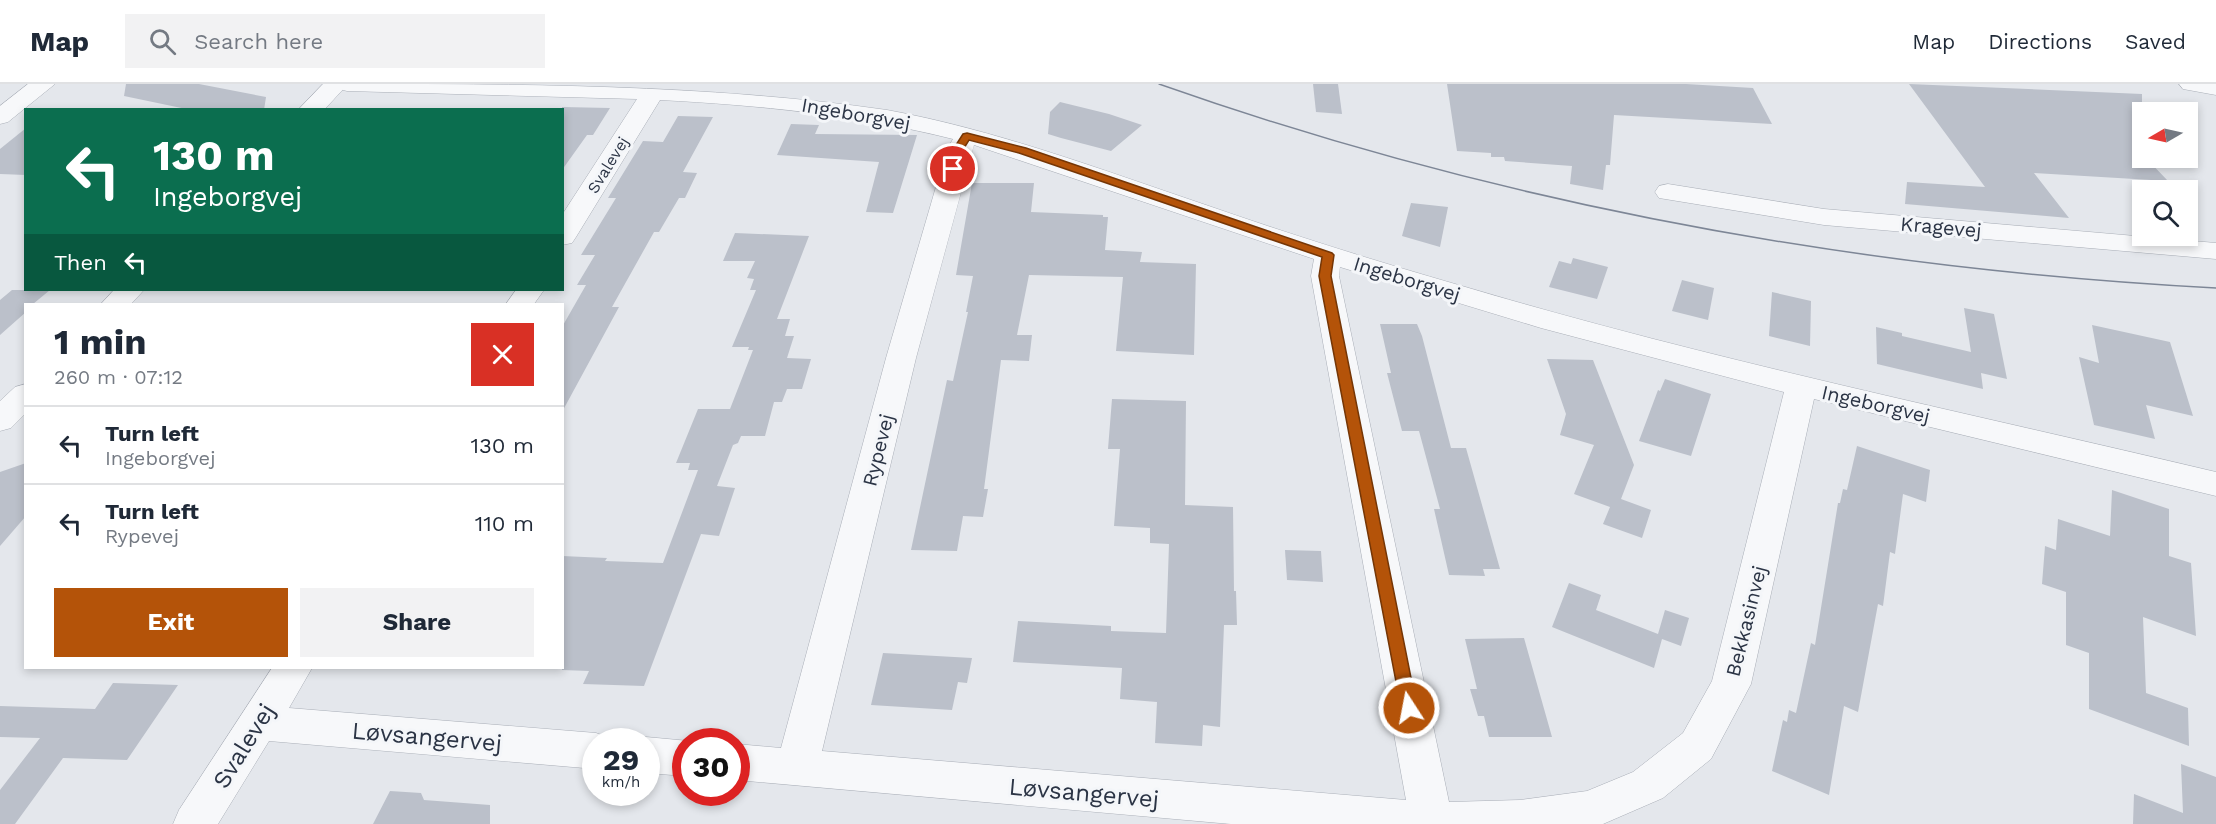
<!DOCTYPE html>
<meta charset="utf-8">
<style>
body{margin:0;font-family:"Work Sans",sans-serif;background:#f2f2f3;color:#1f2937;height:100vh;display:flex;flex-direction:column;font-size:22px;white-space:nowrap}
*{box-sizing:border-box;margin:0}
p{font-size:20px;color:#747a83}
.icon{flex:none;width:33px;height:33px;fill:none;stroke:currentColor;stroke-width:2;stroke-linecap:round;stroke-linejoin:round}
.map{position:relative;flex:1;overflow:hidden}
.sheet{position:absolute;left:24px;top:219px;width:540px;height:366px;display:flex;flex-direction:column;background:#fff;border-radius:0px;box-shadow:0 3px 9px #0003}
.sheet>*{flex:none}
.banner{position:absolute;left:24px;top:24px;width:540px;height:183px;border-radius:0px;box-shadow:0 3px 9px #0003;background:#0b6e4f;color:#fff;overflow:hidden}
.needle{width:39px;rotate:261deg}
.controls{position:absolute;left:2132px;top:18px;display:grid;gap:12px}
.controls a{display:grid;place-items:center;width:66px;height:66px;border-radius:0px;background:#fff;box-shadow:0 3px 9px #0003;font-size:30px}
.speed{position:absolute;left:582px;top:644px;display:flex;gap:12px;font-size:30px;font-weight:700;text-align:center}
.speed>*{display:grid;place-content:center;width:78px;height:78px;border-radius:50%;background:#fff;box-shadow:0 3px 9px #0003;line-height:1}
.speed small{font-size:15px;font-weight:400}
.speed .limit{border:9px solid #d22;background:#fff;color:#111}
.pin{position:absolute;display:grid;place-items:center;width:51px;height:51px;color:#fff;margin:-26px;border:3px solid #fff;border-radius:50%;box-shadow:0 2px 6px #0007}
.me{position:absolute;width:66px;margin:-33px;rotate:349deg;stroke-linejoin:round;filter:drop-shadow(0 0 4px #0008)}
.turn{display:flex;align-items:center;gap:21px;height:126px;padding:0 30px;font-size:27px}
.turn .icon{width:78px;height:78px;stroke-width:2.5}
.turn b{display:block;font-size:42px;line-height:51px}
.then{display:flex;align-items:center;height:57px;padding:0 30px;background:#0003;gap:12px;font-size:22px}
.round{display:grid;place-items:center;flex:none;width:63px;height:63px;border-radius:0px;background:#f2f2f3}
.headline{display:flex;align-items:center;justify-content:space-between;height:102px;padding:0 30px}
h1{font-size:36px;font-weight:700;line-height:45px}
.button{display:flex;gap:12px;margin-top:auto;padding:12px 30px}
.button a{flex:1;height:69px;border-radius:0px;background:#b45309;color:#fff;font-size:24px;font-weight:700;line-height:69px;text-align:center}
.button a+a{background:#f2f2f3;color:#1f2937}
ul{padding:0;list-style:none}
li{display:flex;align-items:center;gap:18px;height:78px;padding:0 30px;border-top:2px solid #e0e1e3}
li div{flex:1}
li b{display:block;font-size:22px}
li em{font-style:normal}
header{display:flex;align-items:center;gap:36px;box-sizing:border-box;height:84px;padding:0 30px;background:#fff;border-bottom:2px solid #e0e1e3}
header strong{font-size:28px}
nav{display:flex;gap:33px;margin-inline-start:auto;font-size:21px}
.search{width:420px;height:54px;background:#f2f2f3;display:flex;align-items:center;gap:15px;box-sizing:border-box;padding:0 21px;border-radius:0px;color:#747a83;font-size:22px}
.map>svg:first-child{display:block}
.building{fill:#bbc0ca}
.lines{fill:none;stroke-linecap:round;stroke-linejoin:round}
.minor-casing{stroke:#a9aeb7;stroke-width:1}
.tertiary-casing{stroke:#a9aeb7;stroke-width:1}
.minor{fill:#f7f8fa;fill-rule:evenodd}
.tertiary{fill:#f7f8fa;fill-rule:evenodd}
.tram{stroke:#7d8696;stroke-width:1.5}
.route{fill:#b45309;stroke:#753606;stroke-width:1.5}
.labels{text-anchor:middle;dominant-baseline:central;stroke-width:6;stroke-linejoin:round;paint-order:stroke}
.far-street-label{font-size:16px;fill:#2b3445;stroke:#f4f6f9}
.street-label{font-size:20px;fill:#2b3445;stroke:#f4f6f9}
.near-street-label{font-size:24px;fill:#2b3445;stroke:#f4f6f9}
</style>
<header>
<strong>Map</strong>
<div class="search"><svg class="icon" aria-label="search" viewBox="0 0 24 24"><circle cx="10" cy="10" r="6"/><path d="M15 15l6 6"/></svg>Search here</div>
<nav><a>Map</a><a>Directions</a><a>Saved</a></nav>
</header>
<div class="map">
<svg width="2216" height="740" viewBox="0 0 2216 740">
<rect width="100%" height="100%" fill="#e4e7ec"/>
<!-- building -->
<g class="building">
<path d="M126,0H199L266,13L264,26H191L124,12Z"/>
<path d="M1313,0H1338L1342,30L1316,28Z"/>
<path d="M1447,0H1686L1753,4L1772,40L1614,31L1610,81H1606L1603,106L1570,100L1572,82L1505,77L1504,73H1491V69L1457,67Z"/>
<path d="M1909,0L2142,10V74H2146L2168,97L2034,89L2069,134L1905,120L1907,98L1985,103Z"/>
<path d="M1060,18L1109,30L1142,41L1111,67L1061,54L1048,50L1050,28Z"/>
<path d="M562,23L610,24L593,51H587L562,86Z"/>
<path d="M678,32L713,33L683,88L697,89L685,114H679L659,148H654L612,223H619L562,328V243L586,201H577L595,171H581L616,114H608L643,57L663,58Z"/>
<path d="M791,40L819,41L815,50L917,51L893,129L866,128L879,78L777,71Z"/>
<path d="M26,44V91L0,90V65Z"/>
<path d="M972,99H1034L1031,128L1103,131V133H1108L1105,166L1142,168L1140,178L1196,180L1194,271L1116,267L1123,193L1029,191L1017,251H1032L1029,277L1001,276L984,405H988L983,433L963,432L957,467L911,466L947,296L953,297L968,228H966L973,192L956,191Z"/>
<path d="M1411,119L1448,123L1440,163L1402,152Z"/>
<path d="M735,149L809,152L777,235H790L785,252H794L787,274L811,275L802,305H787L782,318H774L765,352H741L738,359L733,361L717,402L735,404L719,452L701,450L644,602L583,600L589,587L562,586V472L607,474L605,477L663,479L698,386H688L690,379H676L698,325H730L753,266H748L749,263H732L756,206H750L754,195L747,194L755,177H723Z"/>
<path d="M1573,174L1608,183L1597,215L1549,203L1559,177L1571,180Z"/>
<path d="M1682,196L1714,204L1708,236L1672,227Z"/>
<path d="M12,206H50L33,220H26V228L0,251V216Z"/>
<path d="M1772,208L1811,217L1810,262L1769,252Z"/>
<path d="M1964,224L1994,230L2007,295L1981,289L1983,305L1877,280L1876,243L1902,249V252L1971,268Z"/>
<path d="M1380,240H1417L1422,252L1451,364H1466L1500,485H1483L1485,492L1449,491L1434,425H1440L1419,347H1402L1387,289H1391Z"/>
<path d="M2092,241L2170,258L2193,332L2146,321L2155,355L2094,341L2079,273L2099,279Z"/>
<path d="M1547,275L1593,276L1634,381L1621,415L1651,426L1642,454L1603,440L1610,423L1574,410L1594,361L1560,351L1566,330Z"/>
<path d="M1665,295L1711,310L1691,372L1639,357L1658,306L1660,307Z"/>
<path d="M1112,315L1186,317L1185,421L1233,423L1234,507H1236L1237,541H1224L1220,643L1203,641L1202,662L1155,659L1157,618L1120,615L1122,584L1013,578L1018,537L1111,542V547L1166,549L1169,460L1150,459V444L1114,442L1120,365H1108Z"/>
<path d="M1857,362L1930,386L1926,418L1903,410L1895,470L1890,468L1883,522L1878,520L1858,628L1844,622L1829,711L1772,687L1783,636L1787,638L1789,626L1796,629L1811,559L1815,561L1838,419H1840L1843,405L1847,406Z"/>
<path d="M26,379V432L0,462V388Z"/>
<path d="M2112,406L2169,425V472L2191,479L2196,552L2143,533L2146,609L2188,624L2189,662L2089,625V569L2066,561V508L2042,500L2045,462L2056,466L2058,435L2110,452Z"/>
<path d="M1285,466L1321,467L1323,498L1287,496Z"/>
<path d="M1569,499L1601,511L1596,526L1658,550L1665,526L1689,534L1681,562L1662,555L1654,584L1552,543Z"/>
<path d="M1524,554L1552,653H1489L1484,632H1478L1470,605H1477L1465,555Z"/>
<path d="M883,569L972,574L967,599L958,598L952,626L871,621Z"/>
<path d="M113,599L178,601L127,676L63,674L15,740H0V706L40,654L0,653V622L95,625Z"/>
<path d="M2181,680L2216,693V740H2133L2134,710L2183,729Z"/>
<path d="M390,707L421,709L424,716L490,721V740H373Z"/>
</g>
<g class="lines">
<!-- minor casing -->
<g class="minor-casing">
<g id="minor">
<path d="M28,0H55L8,38L0,40V22Z"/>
<path d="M335,0C520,0 705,0 887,26C996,46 1099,85 1203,120C1289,150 1375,177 1462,202C1710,276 1964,328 2216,388V412L1814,315L1751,600L1711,675L1663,714L1603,740H1231L736,696V660L781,664L886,274L947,65L953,55C857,31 758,21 660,16L576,153L572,159L562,161V131L637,15L347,7L339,5ZM974,61L1314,175L1311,192L1406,716L822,667L916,274ZM1340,183L1541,244L1784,308L1712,597L1683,649L1633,688L1587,707L1520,716L1449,718L1339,192Z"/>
<path d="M2179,0H2216V11L2183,5Z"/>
<path d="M1668,100L1824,125L2216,159V175L1824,141L1659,114L1655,108L1659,102Z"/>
<path d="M516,206H544L534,220H506Z"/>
<path d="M272,584H312L289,624L596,649L610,654L612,657H596V685L269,657L218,740H173L179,726Z"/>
<path d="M646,653L689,657H686V692L646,689V657H635Z"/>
</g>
</g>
<!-- tertiary casing -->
<g class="tertiary-casing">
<g id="tertiary">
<path d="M323,0H348L324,26H298Z"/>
<path d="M114,206H144L131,220H101Z"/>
<path d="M26,300V329L11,344L0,347V317L15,303Z"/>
</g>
</g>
<!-- minor -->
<use href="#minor" class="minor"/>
<!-- tertiary -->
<use href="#tertiary" class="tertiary"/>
<!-- tram -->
<path class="tram" d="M1159,0C1499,120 1856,185 2216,204"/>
</g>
<!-- route -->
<path class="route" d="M967,49L1026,64L1332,169L1334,171L1331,192L1417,624L1415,629L1409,631L1403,629L1401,624L1319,192L1322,173L1019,69L969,56L964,64L958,85L949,88L948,85L954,64L963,50Z"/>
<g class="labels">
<!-- far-street labels -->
<g class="far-street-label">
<text transform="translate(608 81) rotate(-58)">Svalevej</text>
</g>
<!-- street labels -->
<g class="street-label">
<text transform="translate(856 30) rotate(10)">Ingeborgvej</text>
<text transform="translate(1941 143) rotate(5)">Kragevej</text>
<text transform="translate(1407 195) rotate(17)">Ingeborgvej</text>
<text transform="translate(1876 320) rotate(13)">Ingeborgvej</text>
<text transform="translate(878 366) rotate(-76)">Rypevej</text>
<text transform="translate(1746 537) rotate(-76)">Bekkasinvej</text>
</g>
<!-- near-street labels -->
<g class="near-street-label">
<text transform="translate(427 653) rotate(5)">Løvsangervej</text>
<text transform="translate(244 662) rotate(-58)">Svalevej</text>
<text transform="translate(1084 709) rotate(5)">Løvsangervej</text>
</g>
</g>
</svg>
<div class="controls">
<a><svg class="needle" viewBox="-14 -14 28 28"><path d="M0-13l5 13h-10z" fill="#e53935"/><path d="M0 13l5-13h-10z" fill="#747a83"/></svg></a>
<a><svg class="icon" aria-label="search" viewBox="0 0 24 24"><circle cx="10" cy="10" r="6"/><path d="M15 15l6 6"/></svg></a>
</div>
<div class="speed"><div>29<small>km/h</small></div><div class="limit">30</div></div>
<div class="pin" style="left:953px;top:85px;background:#d93025"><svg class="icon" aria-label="arrive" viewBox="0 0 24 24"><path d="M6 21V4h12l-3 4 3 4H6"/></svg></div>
<svg class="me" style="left:1409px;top:624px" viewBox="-20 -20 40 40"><circle r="17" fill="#b45309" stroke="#fff" stroke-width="3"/><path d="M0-11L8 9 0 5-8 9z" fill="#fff"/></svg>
<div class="banner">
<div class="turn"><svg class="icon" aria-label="left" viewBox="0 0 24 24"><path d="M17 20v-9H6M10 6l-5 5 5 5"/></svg><div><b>130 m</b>Ingeborgvej</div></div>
<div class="then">Then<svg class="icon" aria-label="left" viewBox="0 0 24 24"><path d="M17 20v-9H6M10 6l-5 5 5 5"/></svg></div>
</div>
<section class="sheet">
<div class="headline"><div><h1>1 min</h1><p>260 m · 07:12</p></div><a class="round" style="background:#d93025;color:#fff"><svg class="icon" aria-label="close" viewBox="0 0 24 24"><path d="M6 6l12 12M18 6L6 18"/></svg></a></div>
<ul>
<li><svg class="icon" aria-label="left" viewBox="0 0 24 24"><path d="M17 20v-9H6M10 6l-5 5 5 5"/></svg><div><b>Turn left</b><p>Ingeborgvej</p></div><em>130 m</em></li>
<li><svg class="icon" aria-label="left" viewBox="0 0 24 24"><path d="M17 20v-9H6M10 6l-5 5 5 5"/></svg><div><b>Turn left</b><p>Rypevej</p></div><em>110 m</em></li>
</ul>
<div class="button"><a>Exit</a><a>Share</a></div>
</section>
</div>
